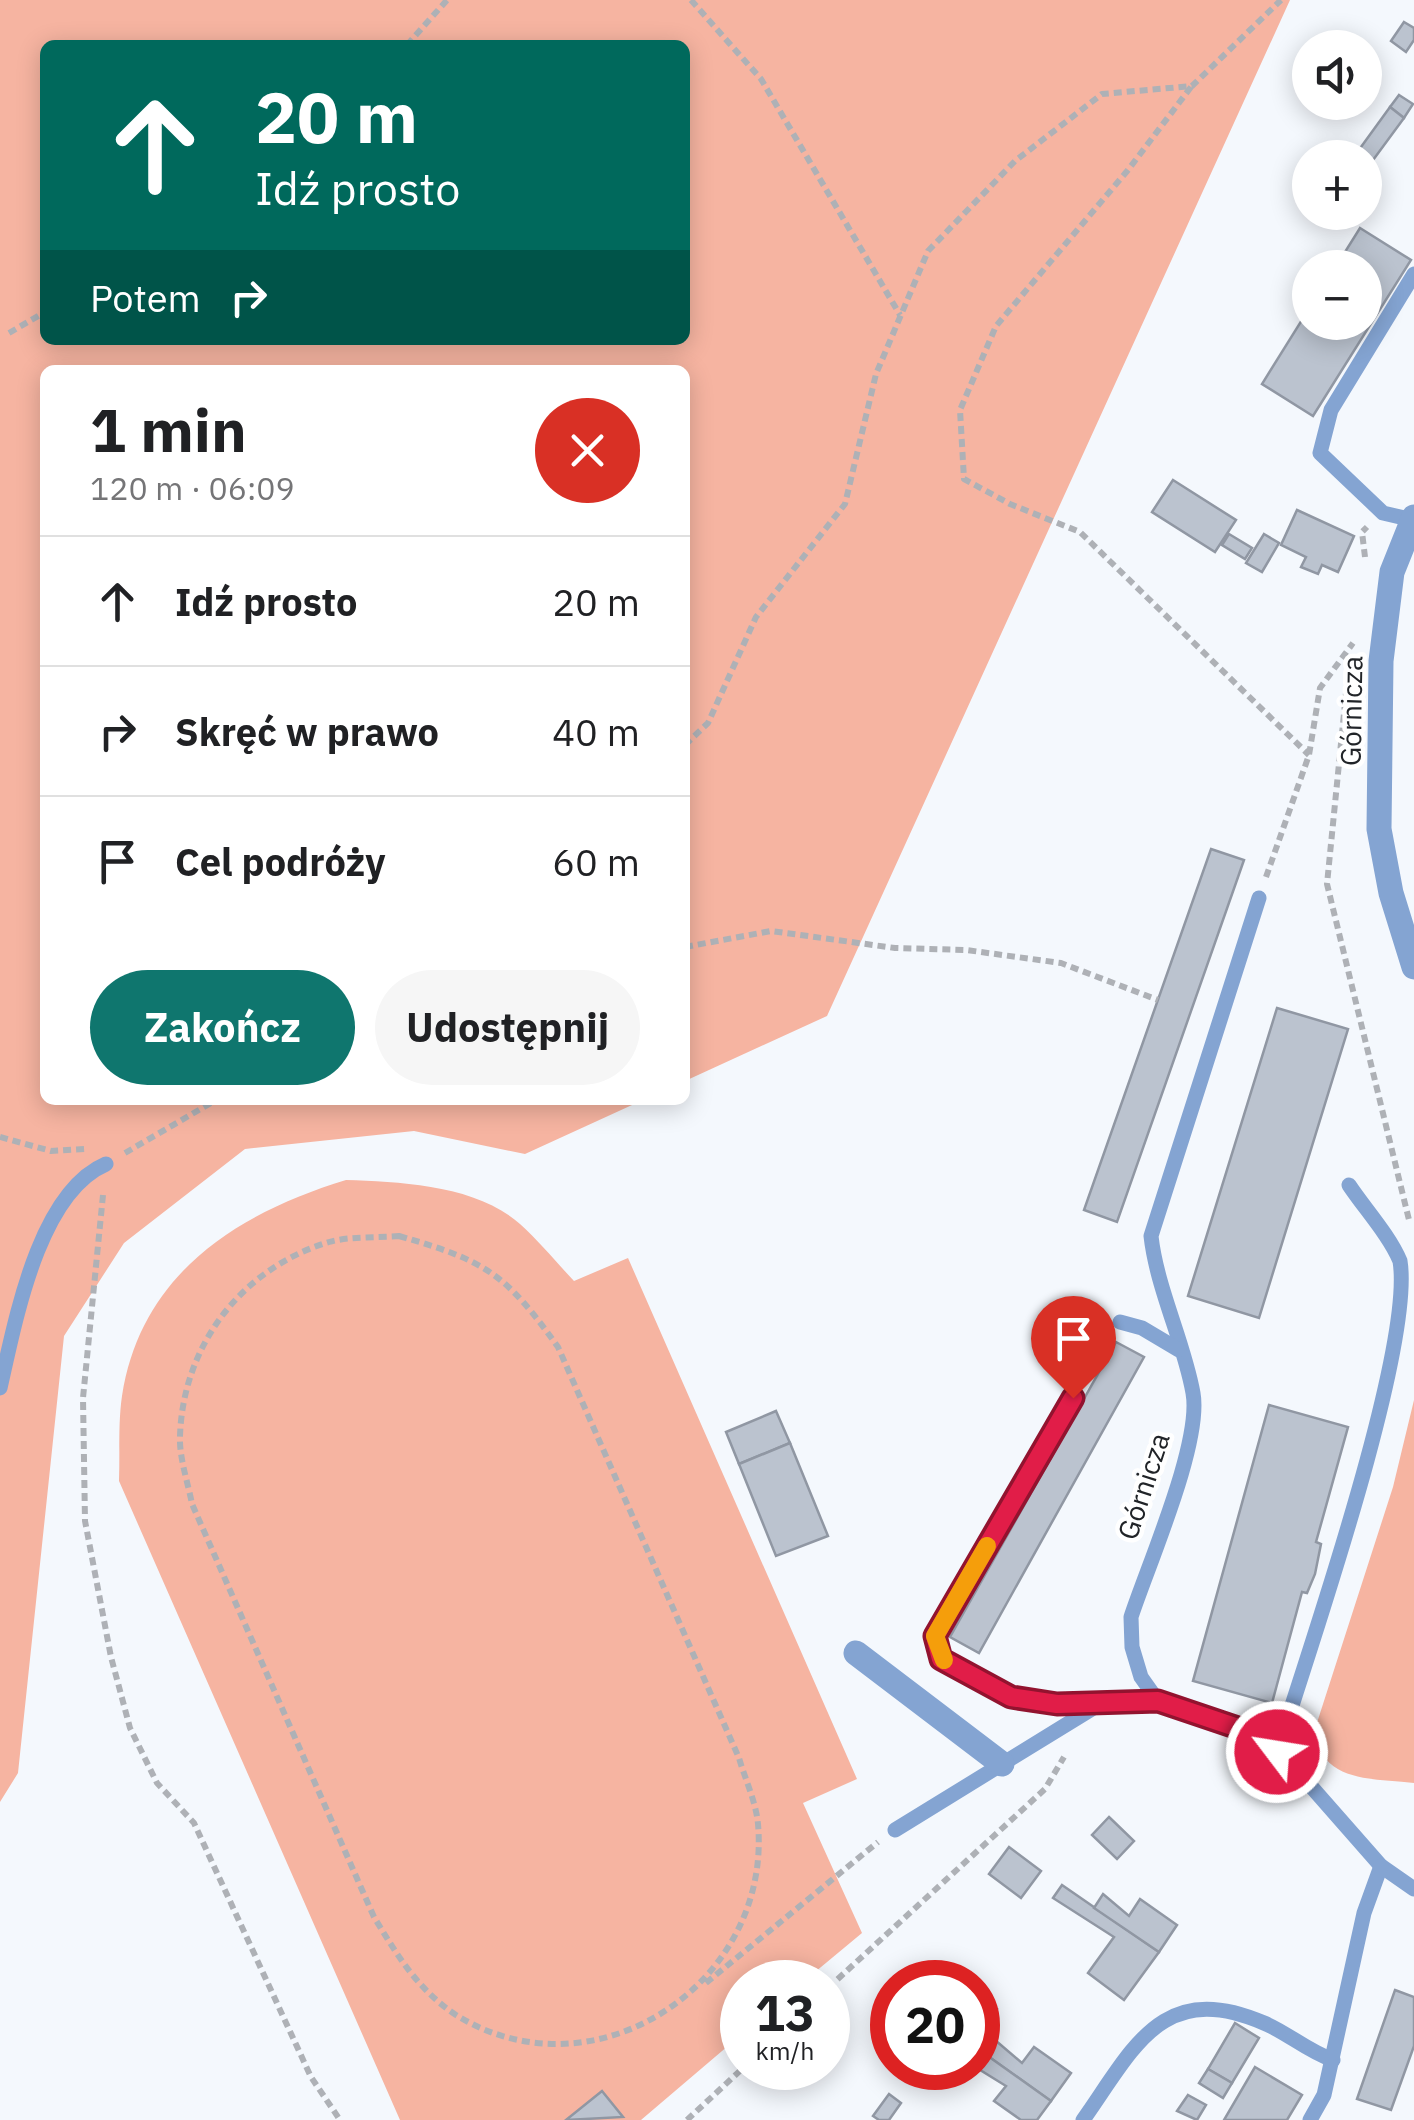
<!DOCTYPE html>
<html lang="pl">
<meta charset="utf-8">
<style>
body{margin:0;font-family:"IBM Plex Sans",sans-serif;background:#f6f6f6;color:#202124;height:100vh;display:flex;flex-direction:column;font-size:38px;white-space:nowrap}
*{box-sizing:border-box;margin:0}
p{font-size:32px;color:#757577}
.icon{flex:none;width:55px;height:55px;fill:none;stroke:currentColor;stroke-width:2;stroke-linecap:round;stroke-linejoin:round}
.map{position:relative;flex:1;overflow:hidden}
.panel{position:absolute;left:40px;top:365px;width:650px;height:740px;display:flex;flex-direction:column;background:#fff;border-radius:15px;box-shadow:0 5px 25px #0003}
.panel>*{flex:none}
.hud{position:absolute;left:40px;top:40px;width:650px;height:305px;border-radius:15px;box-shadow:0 5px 25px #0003;background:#00695c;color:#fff;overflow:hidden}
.buttons{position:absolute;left:1292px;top:30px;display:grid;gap:20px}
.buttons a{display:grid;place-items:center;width:90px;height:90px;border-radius:50%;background:#fff;box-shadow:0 5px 25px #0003;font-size:50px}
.speed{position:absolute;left:720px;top:1960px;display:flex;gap:20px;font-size:50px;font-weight:700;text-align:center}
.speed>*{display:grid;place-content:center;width:130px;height:130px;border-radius:50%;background:#fff;box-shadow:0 5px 25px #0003;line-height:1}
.speed small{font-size:25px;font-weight:400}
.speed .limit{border:15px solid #d22;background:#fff;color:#111}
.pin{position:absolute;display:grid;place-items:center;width:85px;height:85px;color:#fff;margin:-102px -42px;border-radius:50% 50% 50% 0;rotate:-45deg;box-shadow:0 0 10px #0007}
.pin .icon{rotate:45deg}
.me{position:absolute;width:110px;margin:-55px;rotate:301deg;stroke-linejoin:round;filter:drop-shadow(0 0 8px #0008)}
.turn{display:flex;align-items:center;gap:35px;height:210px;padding:0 50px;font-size:45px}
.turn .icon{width:130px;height:130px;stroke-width:2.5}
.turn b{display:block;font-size:70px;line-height:85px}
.then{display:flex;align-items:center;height:95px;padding:0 50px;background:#0003;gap:20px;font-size:38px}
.round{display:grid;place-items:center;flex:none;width:105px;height:105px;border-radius:52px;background:#f6f6f6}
.summary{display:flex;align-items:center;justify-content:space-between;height:170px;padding:0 50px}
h1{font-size:60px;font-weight:800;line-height:75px}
.primary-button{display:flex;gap:20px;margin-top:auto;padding:20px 50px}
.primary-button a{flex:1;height:115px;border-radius:60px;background:#0f766e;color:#fff;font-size:40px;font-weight:800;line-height:115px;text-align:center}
.primary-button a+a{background:#f6f6f6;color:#202124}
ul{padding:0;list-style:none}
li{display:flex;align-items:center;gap:30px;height:130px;padding:0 50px;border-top:2px solid #e0e0e0}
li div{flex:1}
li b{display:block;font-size:38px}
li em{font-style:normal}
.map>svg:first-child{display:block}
.green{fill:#f6b4a1;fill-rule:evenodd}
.building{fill:#bbc3cf;stroke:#9097a3;stroke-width:2.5}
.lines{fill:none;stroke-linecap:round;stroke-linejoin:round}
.path{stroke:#aeb1b6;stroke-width:6;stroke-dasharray:8 5;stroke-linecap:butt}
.lane{stroke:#84a4d2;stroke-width:15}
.street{stroke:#84a4d2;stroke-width:25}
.route-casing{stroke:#92132f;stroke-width:25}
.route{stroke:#e11d48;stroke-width:18}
.slow{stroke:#f59e0b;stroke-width:18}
.labels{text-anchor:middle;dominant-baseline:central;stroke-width:9;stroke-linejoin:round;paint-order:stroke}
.street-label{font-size:28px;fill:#212428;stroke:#fff}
</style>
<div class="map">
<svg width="1414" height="2120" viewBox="0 0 1414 2120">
<rect width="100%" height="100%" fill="#f4f8fd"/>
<!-- green -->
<g class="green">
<path d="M0,0H1290L827,1016L685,1081V370H45V1100H643L525,1154L414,1131L245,1149L124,1243L64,1336L18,1773L0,1802ZM45,45H685V340H45Z"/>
<path d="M346,1180C402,1182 476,1185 520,1224C539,1241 556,1262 574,1281L628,1258L857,1779L803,1803L862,1933L803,1982H742V2034L641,2120H400L119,1481C120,1453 118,1423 122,1396C141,1273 238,1213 346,1180Z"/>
<path d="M1414,1400V1783C1371,1778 1323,1783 1314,1732L1393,1487Z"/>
</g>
<!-- building -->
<g class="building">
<path d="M1404,22L1414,28V40L1406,52L1391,41Z"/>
<path d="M1399,95L1413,104L1404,118L1390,107Z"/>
<path d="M1390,107L1404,118L1365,171V158H1353Z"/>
<path d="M1360,228L1411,260L1313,416L1262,384L1310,307V322H1365V268H1335Z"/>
<path d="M1173,480L1236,520L1215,552L1152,512Z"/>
<path d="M1297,510L1354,536L1338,572L1322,565L1318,574L1301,567L1306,557L1281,545Z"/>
<path d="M1229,534L1252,548L1245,559L1222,545Z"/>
<path d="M1264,534L1279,543L1262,572L1246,563Z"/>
<path d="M1211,849L1244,860L1117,1222L1084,1210Z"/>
<path d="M1277,1008L1348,1029L1259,1318L1188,1296Z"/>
<path d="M1116,1342L1144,1357L979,1653L950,1637Z"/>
<path d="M1269,1405L1348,1427L1316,1542L1321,1544L1315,1574L1307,1593L1302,1592L1272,1703L1193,1681Z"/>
<path d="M776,1411L790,1443L739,1464L726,1432Z"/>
<path d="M790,1443L828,1536L776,1556L739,1464Z"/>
<path d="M1109,1817L1134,1841L1117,1859L1092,1835Z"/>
<path d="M1009,1847L1041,1871L1021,1898L989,1874Z"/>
<path d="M1062,1885L1159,1952L1124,2000L1088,1973L1114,1937L1053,1898Z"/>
<path d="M1103,1894L1129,1916L1140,1899L1177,1925L1159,1952L1094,1908Z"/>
<path d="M1395,1990L1414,1997V2046L1391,2110L1357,2099Z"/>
<path d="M978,1996L997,2009L980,2032L978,2030Z"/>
<path d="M1235,2023L1259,2038L1232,2083L1208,2069Z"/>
<path d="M995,2040L1022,2063L1034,2047L1071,2073L1051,2101L985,2054Z"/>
<path d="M985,2054L1051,2101L1037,2120H1021L994,2101L1006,2086L977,2068Z"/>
<path d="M1255,2067L1302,2095L1287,2120H1224Z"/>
<path d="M1208,2069L1232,2083L1223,2098L1199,2083Z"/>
<path d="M602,2091L623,2117L566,2120Z"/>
<path d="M889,2094L901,2103L889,2120H879L873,2116Z"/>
<path d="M1188,2095L1206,2105L1197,2120L1177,2111Z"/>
</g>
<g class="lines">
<!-- path -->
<g class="path">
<path d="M691,0L761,79L900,315"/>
<path d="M407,45L447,0"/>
<path d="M1191,87L1128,170L996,326L960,410L964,479L1010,504L1080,532L1309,755"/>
<path d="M9,333L45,312"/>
<path d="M1365,557L1362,532L1367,527"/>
<path d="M1349,663L1327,884L1410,1224"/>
<path d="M685,745L708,723L756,617L845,504L876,374L928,251L1015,161L1102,94L1192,86L1281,0"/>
<path d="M1266,877L1309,755L1320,688L1353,643"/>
<path d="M685,947L771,931L895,948L966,950L1061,963L1158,1000"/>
<path d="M0,1137L51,1151L85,1149"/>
<path d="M125,1153L216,1100"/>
<path d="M103,1195L83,1398L85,1521L111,1657L130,1728L157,1783L194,1823L311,2077L340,2120"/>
<path d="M399,1236C486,1261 505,1273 558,1347L739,1758C745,1779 756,1802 758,1824C772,1983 595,2101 456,2015C418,1990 397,1955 374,1917L192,1504C188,1483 179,1457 180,1436C183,1345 242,1268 329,1242C350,1236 377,1238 399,1236Z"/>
<path d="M706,1983L878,1842"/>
<path d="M828,1988L1045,1789L1064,1757"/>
<path d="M687,2120L743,2068"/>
</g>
<!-- lane -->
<g class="lane">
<path d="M1413,520L1383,513L1320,453L1331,410L1414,274"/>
<path d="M1259,898L1151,1236C1157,1289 1184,1342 1193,1393C1202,1443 1148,1565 1131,1617L1132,1647L1141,1677L1158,1701L1241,1729L1287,1759L1381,1866L1414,1889"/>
<path d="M1120,1322L1142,1328L1179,1350"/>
<path d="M0,1388C15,1323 38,1193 106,1164"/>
<path d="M1073,1398L935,1636L941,1659C1008,1695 1024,1705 1103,1702"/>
<path d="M1277,1752C1308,1653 1414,1348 1400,1261C1389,1235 1365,1209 1349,1185"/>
<path d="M895,1830L1103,1702L1158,1701"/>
<path d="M1083,2120C1134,2048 1162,1979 1264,2023C1288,2033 1307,2051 1333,2060"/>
<path d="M1310,2120L1324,2095L1364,1913L1381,1866"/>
</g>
<!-- street -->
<g class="street">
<path d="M1414,517L1392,572L1381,661L1379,829L1391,893L1414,967"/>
<path d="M856,1653L1002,1764"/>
</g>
</g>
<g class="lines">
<!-- route casing -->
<g class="route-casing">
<path id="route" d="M1073,1398L935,1636L941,1659L1011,1697L1057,1704L1158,1701L1241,1729L1277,1752"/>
</g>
<!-- route -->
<use href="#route" class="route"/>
<!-- slow -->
<path class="slow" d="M944,1660L935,1636L987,1546"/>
</g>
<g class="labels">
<!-- street labels -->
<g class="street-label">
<text transform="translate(1351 711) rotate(-89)">Górnicza</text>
<text transform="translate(1143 1486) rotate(-72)">Górnicza</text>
</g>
</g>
</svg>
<div class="buttons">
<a><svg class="icon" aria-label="sound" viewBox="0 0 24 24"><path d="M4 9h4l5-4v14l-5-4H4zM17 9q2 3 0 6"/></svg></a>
<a>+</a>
<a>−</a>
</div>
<div class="speed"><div>13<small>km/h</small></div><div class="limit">20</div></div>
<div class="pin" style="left:1073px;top:1398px;background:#d93025"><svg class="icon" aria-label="arrive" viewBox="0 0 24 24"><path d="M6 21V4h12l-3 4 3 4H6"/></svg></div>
<svg class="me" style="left:1277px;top:1752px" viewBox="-20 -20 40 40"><circle r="17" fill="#e11d48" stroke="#fff" stroke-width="3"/><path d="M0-11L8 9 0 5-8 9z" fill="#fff"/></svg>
<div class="hud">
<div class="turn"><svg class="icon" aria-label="ahead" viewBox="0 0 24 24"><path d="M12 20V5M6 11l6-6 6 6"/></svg><div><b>20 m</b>Idź prosto</div></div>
<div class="then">Potem<svg class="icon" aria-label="right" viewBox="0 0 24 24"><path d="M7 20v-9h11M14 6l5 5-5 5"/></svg></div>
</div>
<section class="panel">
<div class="summary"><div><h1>1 min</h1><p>120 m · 06:09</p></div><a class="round" style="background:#d93025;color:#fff"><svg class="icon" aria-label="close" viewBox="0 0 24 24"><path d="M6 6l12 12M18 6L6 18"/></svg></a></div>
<ul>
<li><svg class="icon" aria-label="ahead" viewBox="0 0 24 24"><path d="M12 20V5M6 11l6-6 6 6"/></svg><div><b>Idź prosto</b></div><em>20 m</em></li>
<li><svg class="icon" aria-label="right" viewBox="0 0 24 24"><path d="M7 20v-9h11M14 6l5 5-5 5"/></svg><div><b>Skręć w prawo</b></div><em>40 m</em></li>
<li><svg class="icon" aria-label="arrive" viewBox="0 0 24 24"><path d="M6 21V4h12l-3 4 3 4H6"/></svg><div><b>Cel podróży</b></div><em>60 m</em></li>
</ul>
<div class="primary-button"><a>Zakończ</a><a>Udostępnij</a></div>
</section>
</div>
